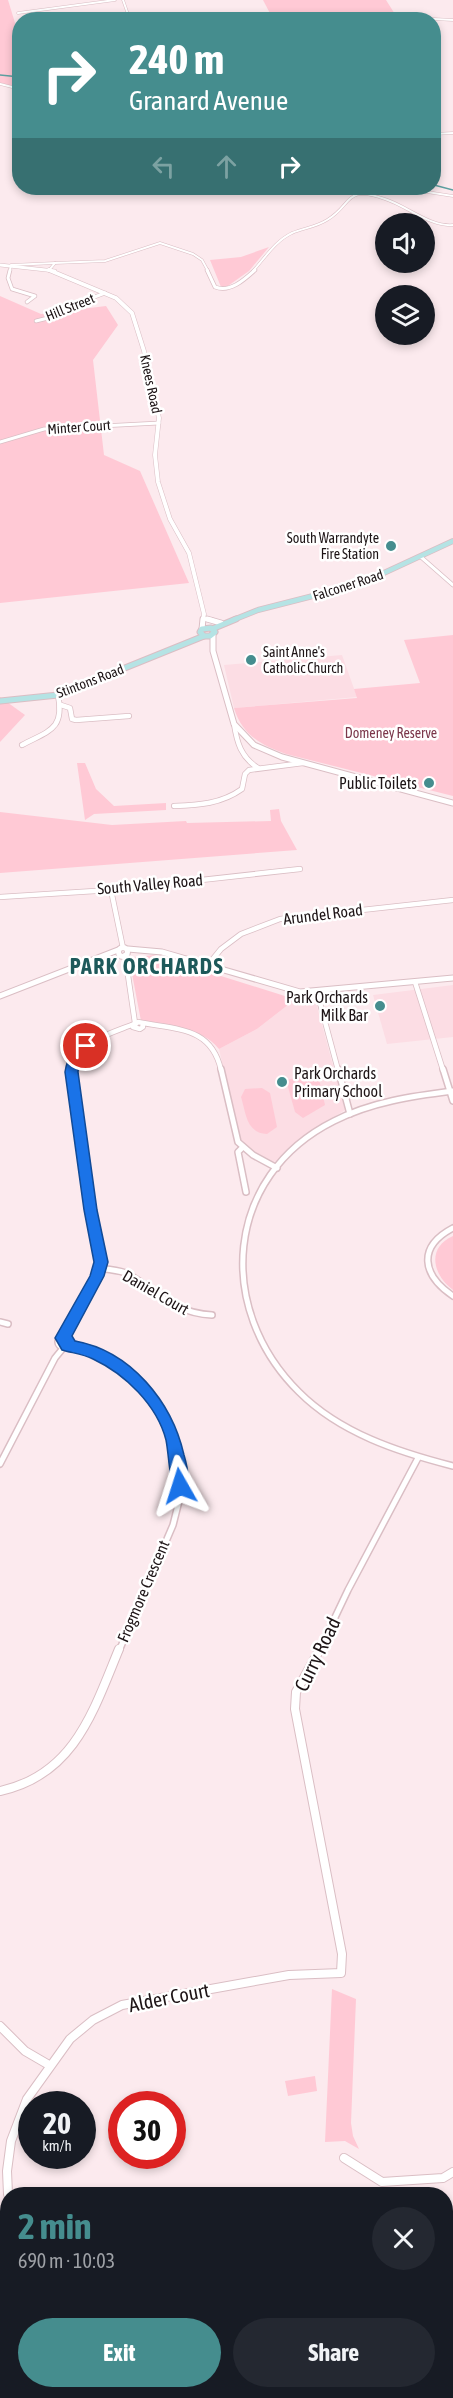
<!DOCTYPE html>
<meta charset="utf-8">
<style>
body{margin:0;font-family:"Asap Condensed",sans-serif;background:#242831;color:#f1f3f6;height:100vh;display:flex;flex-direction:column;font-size:22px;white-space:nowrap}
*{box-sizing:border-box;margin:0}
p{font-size:20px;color:#9ea1a6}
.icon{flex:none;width:33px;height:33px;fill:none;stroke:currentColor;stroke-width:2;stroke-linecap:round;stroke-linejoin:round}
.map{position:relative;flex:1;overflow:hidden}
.sheet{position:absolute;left:0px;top:2187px;width:453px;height:212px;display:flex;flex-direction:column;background:#171b24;border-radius:24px 24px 0 0;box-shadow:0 3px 9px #0003}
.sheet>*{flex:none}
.top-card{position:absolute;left:12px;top:12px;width:429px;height:183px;border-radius:24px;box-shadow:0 3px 9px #0003;background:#458d8e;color:#fff;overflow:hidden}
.buttons{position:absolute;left:375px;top:213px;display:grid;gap:12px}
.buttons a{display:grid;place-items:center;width:60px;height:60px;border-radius:50%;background:#171b24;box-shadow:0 3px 9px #0003;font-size:30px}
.speed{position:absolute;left:18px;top:2091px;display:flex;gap:12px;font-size:30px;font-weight:700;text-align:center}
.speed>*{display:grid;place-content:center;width:78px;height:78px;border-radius:50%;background:#171b24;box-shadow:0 3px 9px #0003;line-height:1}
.speed small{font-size:15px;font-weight:400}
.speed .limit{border:9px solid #d22;background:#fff;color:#111}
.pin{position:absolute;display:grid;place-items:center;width:51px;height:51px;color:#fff;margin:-26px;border:3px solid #fff;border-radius:50%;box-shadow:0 2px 6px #0007}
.me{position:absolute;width:66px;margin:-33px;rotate:354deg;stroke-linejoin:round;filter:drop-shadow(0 0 4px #0008)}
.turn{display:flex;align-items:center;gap:21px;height:126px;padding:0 18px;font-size:27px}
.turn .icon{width:78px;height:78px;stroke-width:2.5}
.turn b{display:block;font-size:42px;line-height:51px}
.lanes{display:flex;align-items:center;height:57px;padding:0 18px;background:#0003;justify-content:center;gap:30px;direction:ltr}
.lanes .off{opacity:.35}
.round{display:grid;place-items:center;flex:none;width:63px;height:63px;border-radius:32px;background:#242831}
.head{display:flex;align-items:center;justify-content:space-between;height:102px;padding:0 18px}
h1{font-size:36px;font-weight:700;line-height:45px;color:#458d8e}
.button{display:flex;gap:12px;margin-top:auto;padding:12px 18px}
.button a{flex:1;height:69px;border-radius:36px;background:#458d8e;color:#fff;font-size:24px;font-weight:700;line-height:69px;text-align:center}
.button a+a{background:#242831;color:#f1f3f6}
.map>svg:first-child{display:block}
.built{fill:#fcdde4}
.green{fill:#ffc9d5}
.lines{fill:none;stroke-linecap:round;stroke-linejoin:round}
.stream{stroke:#5da0a1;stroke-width:1.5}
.minor-far4-casing{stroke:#dabec4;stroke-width:3}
.minor-far3-casing{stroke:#dabec4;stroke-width:4.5}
.minor-far2-casing{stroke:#dabec4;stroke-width:6}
.minor-far1-casing{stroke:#dabec4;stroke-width:8}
.minor-casing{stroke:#dabec4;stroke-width:10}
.tertiary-far2-casing{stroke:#dabec4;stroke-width:4}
.tertiary-far1-casing{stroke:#dabec4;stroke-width:5}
.tertiary-casing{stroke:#dabec4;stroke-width:7}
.secondary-far1-casing{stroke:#dabec4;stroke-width:6}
.secondary-casing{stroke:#dabec4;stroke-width:7}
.minor-far4{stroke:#fff;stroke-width:2}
.minor-far3{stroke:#fff;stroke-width:3}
.minor-far2{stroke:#fff;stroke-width:4.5}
.minor-far1{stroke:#fff;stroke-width:5}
.minor{stroke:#fff;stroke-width:8}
.tertiary-far2{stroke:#fff;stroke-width:3}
.tertiary-far1{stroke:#fff;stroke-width:4}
.tertiary{stroke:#fff;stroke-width:5}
.secondary-far1{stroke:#b5e3e4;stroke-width:4.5}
.secondary{stroke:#b5e3e4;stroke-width:5}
.route{fill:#1a73e8;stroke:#114b97;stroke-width:1.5}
.poi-dot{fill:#458d8e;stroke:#fff;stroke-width:2}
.labels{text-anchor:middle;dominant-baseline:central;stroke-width:5;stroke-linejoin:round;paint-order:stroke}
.far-street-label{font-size:14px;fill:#1d1416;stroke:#fff}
.far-poi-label{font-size:14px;fill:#1d1416;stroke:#fff;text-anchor:end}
.far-park-label{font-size:14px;fill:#7b364a;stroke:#fff}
.poi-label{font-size:16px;fill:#1d1416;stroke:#fff;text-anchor:end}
.street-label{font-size:16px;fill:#1d1416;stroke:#fff}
.near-street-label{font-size:20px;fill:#1d1416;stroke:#fff}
.district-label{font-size:22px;font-weight:bold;letter-spacing:1.5px;fill:#1d595a;stroke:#fff}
</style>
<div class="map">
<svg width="453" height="2398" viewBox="0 0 453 2398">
<rect width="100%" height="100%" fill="#fceaee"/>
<!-- built -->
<g class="built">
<path d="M342,655L357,697L234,708L224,665Z"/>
<path d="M453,985V1037L387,1044L373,995Z"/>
<path d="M315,999L345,1110L314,1130L278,1161L272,1162L254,1153L239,1137L219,1049L257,1029L293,1001Z"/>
</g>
<!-- green -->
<g class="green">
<path d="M0,0H8L19,36V88L0,83Z"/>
<path d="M263,0H386L398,19H273Z"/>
<path d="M269,247L249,271L225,288L221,287L210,260L241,257Z"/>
<path d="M0,296L41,314L106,306L118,325L93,360L104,455L140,471L189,583L0,603Z"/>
<path d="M453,635V796L286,754C261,745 242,735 234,708L357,698L354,689L420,683L404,640Z"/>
<path d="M0,697L25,715L0,742Z"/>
<path d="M77,763H85L96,789L114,806L166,803V810L94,814L85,820Z"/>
<path d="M279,809L281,821L297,850L0,873V812L112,825L186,821L187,823L271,821L270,810Z"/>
<path d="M154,955L288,997L293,1001L257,1029L219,1049C198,1023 168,1033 141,1021L129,958Z"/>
<path d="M313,1074L318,1075L325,1105L303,1118L295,1112L286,1080Z"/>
<path d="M262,1088L270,1093L277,1127L267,1134C246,1133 246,1113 241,1097L245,1089Z"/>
<path d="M453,1236V1290C433,1275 426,1248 453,1236Z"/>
<path d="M332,1989L356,1999L351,2123L353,2136L359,2149L345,2141L325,2142Z"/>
<path d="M315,2076L317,2091L288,2096L285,2081Z"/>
</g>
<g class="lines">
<!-- stream -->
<g class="stream">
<path d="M0,75L20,77"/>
<path d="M434,185L453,190"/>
</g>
<!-- minor-far4 casing -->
<g class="minor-far4-casing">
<g id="minor-far4">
<path d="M123,0L130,20"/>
<path d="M18,13L115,0"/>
<path d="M397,17L453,20"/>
<path d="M0,84L20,89"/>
<path d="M434,134L453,133"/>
<path d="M401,188L453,196"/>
<path d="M50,269L55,263L105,261L160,243L193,254L202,260L208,271"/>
<path d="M10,271L11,265L55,263"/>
<path d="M253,271C265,258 275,241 292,233C304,228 316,227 327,220C353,205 344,184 385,199C407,206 430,227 453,225"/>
</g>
</g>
<!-- minor-far3 casing -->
<g class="minor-far3-casing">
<g id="minor-far3">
<path d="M10,270L8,278L12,289L35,296L27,302"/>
<path d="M207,270L215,287C230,293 244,280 255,270"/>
<path d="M36,321L56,316L66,308L105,293"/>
<path d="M0,442L44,429L159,423"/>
<path d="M421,557L453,585"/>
</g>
</g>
<!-- minor-far2 casing -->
<g class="minor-far2-casing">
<g id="minor-far2">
<path d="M61,705L70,708L72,719L76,720L129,716"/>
<path d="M234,724C237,743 241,757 258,768"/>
<path d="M22,745C48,731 65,730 58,695"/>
<path d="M174,806C199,805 221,804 242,789L245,774L249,770L303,763"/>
<path d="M111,890L123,948"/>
<path d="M0,897L111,890L300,869"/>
<path d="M125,955L135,1023"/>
<path d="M208,965L221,949L241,934L280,919L453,900"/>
<path d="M415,982L443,1070"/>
<path d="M317,992L338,1070"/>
<path d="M142,1023L143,1027L140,1029L133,1027L138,1022C176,1030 211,1026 221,1070"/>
<path d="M72,1070C75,1042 112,1033 134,1024"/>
</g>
</g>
<!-- minor-far1 casing -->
<g class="minor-far1-casing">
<g id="minor-far1">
<path d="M221,1069L238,1142L253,1155L277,1168"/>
<path d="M338,1069L350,1114"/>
<path d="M443,1069L453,1101"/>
<path d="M453,1091C413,1096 371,1102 334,1121C224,1176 215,1309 299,1392C340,1433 398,1452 453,1466"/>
<path d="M243,1147L238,1152L246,1192"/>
<path d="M453,1228C417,1247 422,1275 453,1296"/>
<path d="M100,1268C109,1270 120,1270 128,1274C159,1292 173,1313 212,1315"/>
<path d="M0,1322L8,1324"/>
<circle cx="63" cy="1342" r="5"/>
<path d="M63,1338L97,1276L101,1262L90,1210L72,1069"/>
<path d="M69,1341L115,1365L148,1395L168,1427L179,1463V1501L173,1525L119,1651"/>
<path d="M0,1464L55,1358L64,1347"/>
<path d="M319,1651L348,1590L418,1458"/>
</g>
</g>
<!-- minor casing -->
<g class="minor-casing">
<g id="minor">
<path d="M0,1791C74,1775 93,1712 119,1649"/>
<path d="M0,2026L25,2051L49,2065"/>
<path d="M344,2158L382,2182L443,2178L453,2172"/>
<path d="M8,2194L7,2171L11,2141L27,2099L70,2039L93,2020L122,2005L289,1975L341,1973L342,1954L295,1709L296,1692L320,1649"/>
</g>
</g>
<!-- tertiary-far2 casing -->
<g class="tertiary-far2-casing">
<path id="tertiary-far2" d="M0,265L55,271"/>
</g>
<!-- tertiary-far1 casing -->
<g class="tertiary-far1-casing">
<g id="tertiary-far1">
<path d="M49,270L116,298L132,313L144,351L159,418L155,455L158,482L170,519L189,553L204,614L203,620"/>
<path d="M207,619L212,620"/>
</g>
</g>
<!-- tertiary casing -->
<g class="tertiary-casing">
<g id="tertiary">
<path d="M207,619L221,623"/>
<path d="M202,629L203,619"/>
<path d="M213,635V651L234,724L254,745L282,757L453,803"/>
<circle cx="123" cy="952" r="4.5"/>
<path d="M128,949L162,952L300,992L453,978"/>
<path d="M0,996L118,950"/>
</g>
</g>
<!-- secondary-far1 casing -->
<g class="secondary-far1-casing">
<path id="secondary-far1" d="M233,620L258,610L360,584L453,541"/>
</g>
<!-- secondary casing -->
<g class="secondary-casing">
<g id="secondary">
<path d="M211,628L215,632L210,636H204L200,632L202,629Z"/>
<path d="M212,629L236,619"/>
<path d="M0,701L58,695L204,636"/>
</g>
</g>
<!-- minor-far4 -->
<use href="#minor-far4" class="minor-far4"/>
<!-- minor-far3 -->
<use href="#minor-far3" class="minor-far3"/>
<!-- minor-far2 -->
<use href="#minor-far2" class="minor-far2"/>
<!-- minor-far1 -->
<use href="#minor-far1" class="minor-far1"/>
<!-- minor -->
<use href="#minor" class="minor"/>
<!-- tertiary-far2 -->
<use href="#tertiary-far2" class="tertiary-far2"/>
<!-- tertiary-far1 -->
<use href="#tertiary-far1" class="tertiary-far1"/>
<!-- tertiary -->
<use href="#tertiary" class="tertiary"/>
<!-- secondary-far1 -->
<use href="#secondary-far1" class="secondary-far1"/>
<!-- secondary -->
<use href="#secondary" class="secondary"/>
</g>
<!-- route -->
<path class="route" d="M86,1042L92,1046L79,1061L78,1072L97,1210L108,1262L104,1276L72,1336L75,1341C131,1351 172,1402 184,1455C187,1465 190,1481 186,1491L180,1493L175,1491C169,1479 169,1455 166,1440C157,1405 125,1374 93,1359C83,1354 72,1353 62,1350L55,1338L90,1276L94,1262L84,1210L65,1072C67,1059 73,1047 86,1042Z"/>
<!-- markers -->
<g class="poi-dot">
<circle cx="391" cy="546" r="6"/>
<circle cx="251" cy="660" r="6"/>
<circle cx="429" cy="783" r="6"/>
<circle cx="380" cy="1006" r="6"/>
<circle cx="282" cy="1082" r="6"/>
</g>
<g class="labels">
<!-- far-street labels -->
<g class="far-street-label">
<text transform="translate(70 307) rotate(-22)">Hill Street</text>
<text transform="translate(151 384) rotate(78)">Knees Road</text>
<text transform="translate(79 427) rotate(-4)">Minter Court</text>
<text transform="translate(348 585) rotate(-18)">Falconer Road</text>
<text transform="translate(90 681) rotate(-21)">Stintons Road</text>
</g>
<!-- far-poi labels -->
<g class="far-poi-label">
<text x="379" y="538">South Warrandyte<tspan x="379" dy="16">Fire Station</tspan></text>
<text x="263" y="652" text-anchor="start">Saint Anne's<tspan x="263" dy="16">Catholic Church</tspan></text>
</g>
<!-- far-park labels -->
<g class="far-park-label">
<text x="391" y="733">Domeney Reserve</text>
</g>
<!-- poi labels -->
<g class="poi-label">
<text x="417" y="783">Public Toilets</text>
<text x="368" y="997">Park Orchards<tspan x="368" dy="18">Milk Bar</tspan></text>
<text x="294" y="1073" text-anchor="start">Park Orchards<tspan x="294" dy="18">Primary School</tspan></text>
</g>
<!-- street labels -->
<g class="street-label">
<text transform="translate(150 884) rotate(-5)">South Valley Road</text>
<text transform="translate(323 914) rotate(-7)">Arundel Road</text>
<text transform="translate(156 1292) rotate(30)">Daniel Court</text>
<text transform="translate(143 1591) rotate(-67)">Frogmore Crescent</text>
</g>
<!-- near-street labels -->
<g class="near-street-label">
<text transform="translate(317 1654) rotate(-64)">Curry Road</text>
<text transform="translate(169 1997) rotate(-11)">Alder Court</text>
</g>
<!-- district labels -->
<g class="district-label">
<text x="147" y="966">PARK ORCHARDS</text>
</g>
</g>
</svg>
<div class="buttons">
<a><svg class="icon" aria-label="sound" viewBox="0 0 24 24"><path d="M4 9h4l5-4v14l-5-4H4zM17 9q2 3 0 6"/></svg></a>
<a><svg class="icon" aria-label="layers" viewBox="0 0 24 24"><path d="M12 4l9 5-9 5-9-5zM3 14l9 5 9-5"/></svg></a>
</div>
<div class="speed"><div>20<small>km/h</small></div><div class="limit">30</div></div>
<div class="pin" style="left:86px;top:1046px;background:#d93025"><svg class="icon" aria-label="arrive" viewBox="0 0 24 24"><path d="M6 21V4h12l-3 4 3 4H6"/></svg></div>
<svg class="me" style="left:180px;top:1486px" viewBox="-20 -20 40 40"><path d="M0-17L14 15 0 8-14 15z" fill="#1a73e8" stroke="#fff" stroke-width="4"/></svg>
<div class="top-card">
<div class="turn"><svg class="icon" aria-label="right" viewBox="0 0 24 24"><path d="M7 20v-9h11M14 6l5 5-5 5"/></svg><div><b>240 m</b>Granard Avenue</div></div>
<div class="lanes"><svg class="icon off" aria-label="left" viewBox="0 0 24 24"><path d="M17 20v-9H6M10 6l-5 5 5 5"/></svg><svg class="icon off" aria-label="ahead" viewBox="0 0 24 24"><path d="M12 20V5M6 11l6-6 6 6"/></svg><svg class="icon" aria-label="right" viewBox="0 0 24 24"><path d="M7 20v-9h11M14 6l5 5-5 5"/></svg></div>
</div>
<section class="sheet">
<div class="head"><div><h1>2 min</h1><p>690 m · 10:03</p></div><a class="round"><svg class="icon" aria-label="close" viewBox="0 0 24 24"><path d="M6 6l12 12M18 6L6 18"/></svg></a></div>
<div class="button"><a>Exit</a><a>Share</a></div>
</section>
</div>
